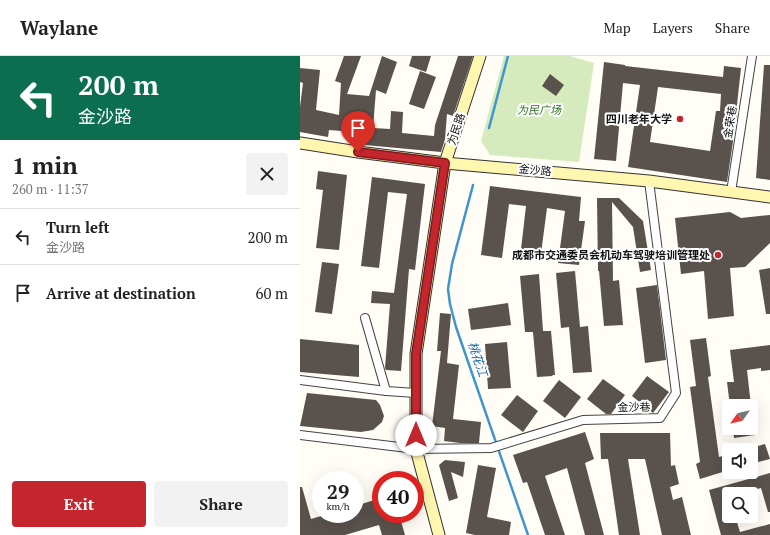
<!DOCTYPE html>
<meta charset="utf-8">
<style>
body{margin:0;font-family:"PT Serif","Noto Sans SC",serif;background:#f2f2f2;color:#222;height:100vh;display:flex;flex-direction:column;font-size:15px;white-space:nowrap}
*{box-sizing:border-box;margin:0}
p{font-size:13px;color:#767676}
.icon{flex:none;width:22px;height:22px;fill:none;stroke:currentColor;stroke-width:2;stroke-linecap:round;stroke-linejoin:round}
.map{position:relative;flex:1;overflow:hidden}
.panel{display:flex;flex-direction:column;background:#fff;width:300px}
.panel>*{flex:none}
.banner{background:#0b6e4f;color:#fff;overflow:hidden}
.needle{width:26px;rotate:236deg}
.tools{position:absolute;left:422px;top:343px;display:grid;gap:8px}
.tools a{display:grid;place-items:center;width:36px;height:36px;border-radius:4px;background:#fff;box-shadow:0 4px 16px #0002;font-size:20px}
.speed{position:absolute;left:12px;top:415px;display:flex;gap:8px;font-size:20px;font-weight:700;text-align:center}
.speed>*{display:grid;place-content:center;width:52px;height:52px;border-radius:50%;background:#fff;box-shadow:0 4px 16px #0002;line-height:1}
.speed small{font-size:10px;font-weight:400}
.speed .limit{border:6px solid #d22;background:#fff;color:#111}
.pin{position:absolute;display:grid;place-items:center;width:34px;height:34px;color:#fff;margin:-41px -17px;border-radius:50% 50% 50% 0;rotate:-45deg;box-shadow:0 0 4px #0007}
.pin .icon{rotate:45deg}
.me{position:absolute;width:44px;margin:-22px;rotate:0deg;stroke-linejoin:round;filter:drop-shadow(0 0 3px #0008)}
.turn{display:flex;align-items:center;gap:14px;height:84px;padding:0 12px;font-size:18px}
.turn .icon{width:52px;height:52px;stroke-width:2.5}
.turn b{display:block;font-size:28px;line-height:34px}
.round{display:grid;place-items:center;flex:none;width:42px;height:42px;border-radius:4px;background:#f2f2f2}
.overview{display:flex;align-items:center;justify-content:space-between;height:68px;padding:0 12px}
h1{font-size:24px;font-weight:800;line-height:30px}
.primary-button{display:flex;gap:8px;margin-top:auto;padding:8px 12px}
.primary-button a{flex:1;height:46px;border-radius:4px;background:#c4262e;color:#fff;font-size:16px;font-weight:800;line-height:46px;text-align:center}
.primary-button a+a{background:#f2f2f2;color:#222}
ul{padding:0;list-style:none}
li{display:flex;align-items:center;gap:12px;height:56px;padding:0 12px;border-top:1px solid #e0e0e0}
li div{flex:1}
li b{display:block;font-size:15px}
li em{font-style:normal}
header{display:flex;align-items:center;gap:24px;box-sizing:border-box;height:56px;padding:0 20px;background:#fff;border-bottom:1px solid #e0e0e0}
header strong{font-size:19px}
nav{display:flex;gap:22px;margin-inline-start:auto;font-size:14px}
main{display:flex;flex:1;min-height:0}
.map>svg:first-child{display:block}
.green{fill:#d5ebbd}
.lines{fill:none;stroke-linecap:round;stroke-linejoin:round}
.stream{stroke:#3f96cf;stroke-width:2.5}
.building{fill:#5a524d;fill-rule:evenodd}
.street-casing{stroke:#444;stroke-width:10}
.secondary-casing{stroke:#333;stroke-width:13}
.street{stroke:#fff;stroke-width:8}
.secondary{stroke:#fff6b0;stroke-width:11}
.route-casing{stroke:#7f191e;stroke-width:10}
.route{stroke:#c4262e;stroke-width:7}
.poi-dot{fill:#c4262e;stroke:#fff;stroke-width:1.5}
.labels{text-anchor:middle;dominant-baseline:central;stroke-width:4;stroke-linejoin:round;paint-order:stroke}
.park-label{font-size:11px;font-style:italic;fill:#2f6b1f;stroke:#fff}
.poi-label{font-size:11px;font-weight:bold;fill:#111;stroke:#fff;text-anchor:end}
.street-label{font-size:11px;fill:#111;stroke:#fff}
.water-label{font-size:12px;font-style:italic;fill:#1768a6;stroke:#fff}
</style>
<header>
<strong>Waylane</strong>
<nav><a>Map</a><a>Layers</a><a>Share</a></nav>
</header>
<main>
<section class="panel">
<div class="banner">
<div class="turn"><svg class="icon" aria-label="left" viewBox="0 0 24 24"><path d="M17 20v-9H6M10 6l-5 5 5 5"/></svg><div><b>200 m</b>金沙路</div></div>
</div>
<div class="overview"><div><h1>1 min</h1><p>260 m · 11:37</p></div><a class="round"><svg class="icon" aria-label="close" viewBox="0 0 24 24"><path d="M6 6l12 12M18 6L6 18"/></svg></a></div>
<ul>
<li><svg class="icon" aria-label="left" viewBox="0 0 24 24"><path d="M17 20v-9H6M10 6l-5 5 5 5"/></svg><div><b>Turn left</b><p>金沙路</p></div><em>200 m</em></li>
<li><svg class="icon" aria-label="arrive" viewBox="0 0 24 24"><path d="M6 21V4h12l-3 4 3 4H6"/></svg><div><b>Arrive at destination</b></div><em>60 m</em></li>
</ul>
<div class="primary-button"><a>Exit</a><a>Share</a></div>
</section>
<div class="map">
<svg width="470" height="479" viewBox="0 0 470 479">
<rect width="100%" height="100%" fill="#fffdf5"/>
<!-- green -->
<path class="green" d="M204,0H270L294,7L279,106L190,99L181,85Z"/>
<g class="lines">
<!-- stream -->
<g class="stream">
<path d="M189,72L208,0"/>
<path d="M173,129L152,208L148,233L150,248L156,271L228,479"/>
</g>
</g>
<!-- building -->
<g class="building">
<path d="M44,0H61L47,38L69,40L82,0L97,6L86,38L76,34L73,72L90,73L91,55L103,56L102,77L134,80L135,69L158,0H173L153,60L147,58L145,83L141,96L54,88L55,76L29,74L28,81L0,76V51L3,27L0,26V12L20,14L16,54L39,59L41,27L35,25Z"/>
<path d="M112,0H131L126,16L109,10Z"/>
<path d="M304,6L325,9V10L423,21L424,10L441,12L436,58H437L427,126L328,111L340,29L323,27L316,105L294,103ZM358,31L421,38L420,55H416L410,95L350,86Z"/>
<path d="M464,9H470V124L456,122Z"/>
<path d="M120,15L136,21L124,53L109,48Z"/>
<path d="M250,18L264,29L256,40L242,30Z"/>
<path d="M18,115L47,119L39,194L16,192L23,134L16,133Z"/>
<path d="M72,121L125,128L115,214L109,213L101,315L86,314L85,312L90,248L71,247L72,235L94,237L107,138L88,136L79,212L61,210Z"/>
<path d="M190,130L281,141L279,165H285L279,209L258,207L265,155L247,152L240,205L220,202L226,150L209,148L202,202L181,199Z"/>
<path d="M297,142H319L343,165L351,214L340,216L333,171L312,146L313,225L319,224L323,269L304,270L299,215H298Z"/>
<path d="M430,156L441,162L470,159V187L445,211L430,212L434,260L408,263L404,215L381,218L375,162Z"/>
<path d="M22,206L39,208L32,258L15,256Z"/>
<path d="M470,212V258H466L459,214Z"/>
<path d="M275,215L280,271L288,270L292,316L273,317L269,271L261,272L256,217Z"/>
<path d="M239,218L243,275H251L255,319H252L253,320L237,321L233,276H225L220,220Z"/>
<path d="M357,229L366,304L345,307L336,232Z"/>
<path d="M208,247L211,269L171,274L168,253Z"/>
<path d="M140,257L151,258L147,307L159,309L153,363L181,366L179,387H160L144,385L145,372L132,370L141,295H137Z"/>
<path d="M406,282L411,320L408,321L419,401L429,398V414L400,423L396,408L400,406L390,331L396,330L390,284Z"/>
<path d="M0,283L59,289V321L0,316Z"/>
<path d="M207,286L211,332L188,333L185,288Z"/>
<path d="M470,289V314L461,315V312L447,314L451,350H430L427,326H434L430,294Z"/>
<path d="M347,320L369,336L353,357L332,340Z"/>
<path d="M303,323L325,339L311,358H306L287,343Z"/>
<path d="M259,324L281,341L265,362L243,345Z"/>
<path d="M7,337L76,344L80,349L84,360L82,366L73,374L61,376L0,370Z"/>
<path d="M217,339L238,355L223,376L201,359Z"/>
<path d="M433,372H454L455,379L434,382Z"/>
<path d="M285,376L294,403L285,407L304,479H285L267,412L245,420L265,479H245L227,426L223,427L213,399Z"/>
<path d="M300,377H370L371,410L375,409L379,428L370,431L373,444L382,441L391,479H362L345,403H328L340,479H319L308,403H301Z"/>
<path d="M465,388L470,403L451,408V392Z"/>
<path d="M145,404L165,406L163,421L151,416L158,442L149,445L139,409Z"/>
<path d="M178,409L196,412L187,461L211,466L209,479H175L166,477Z"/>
<path d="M470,417V456H468L461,432L440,438H429V460H435L440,476L470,468V479H421L409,434Z"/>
<path d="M0,431H2L11,463L28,458H55V450L81,442V458H99L105,479H82L79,469L45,479H0Z"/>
</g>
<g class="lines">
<!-- street casing -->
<g class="street-casing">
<g id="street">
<path d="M431,136L452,0"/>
<path d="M65,262L86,335L116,337"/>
<path d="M0,324L86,335"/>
<path d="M0,379L116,393L191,392L283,364L360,362L376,337L349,125"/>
</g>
</g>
<!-- secondary casing -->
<g class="secondary-casing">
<g id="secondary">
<path d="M0,87L58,96L145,107L349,125L470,141"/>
<path d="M139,479L116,393V298L145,107L180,0"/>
</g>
</g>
<!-- street -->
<use href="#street" class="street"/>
<!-- secondary -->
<use href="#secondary" class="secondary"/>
</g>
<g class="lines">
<!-- route casing -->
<g class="route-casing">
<path id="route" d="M58,96L145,107L116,298V379"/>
</g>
<!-- route -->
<use href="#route" class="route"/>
</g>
<!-- markers -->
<g class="poi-dot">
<circle cx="380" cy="63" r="4"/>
<circle cx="418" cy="199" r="4"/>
</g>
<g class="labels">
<!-- park labels -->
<g class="park-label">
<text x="239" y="54">为民广场</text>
</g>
<!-- poi labels -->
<g class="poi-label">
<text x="372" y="63">四川老年大学</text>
<text x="410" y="199">成都市交通委员会机动车驾驶培训管理处</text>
</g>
<!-- street labels -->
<g class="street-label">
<text transform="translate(430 66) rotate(-81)">金荣巷</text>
<text transform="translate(156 73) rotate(-72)">为民路</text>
<text transform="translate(235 114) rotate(5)">金沙路</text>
<text transform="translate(334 351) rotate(-1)">金沙巷</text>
</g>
<!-- water labels -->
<g class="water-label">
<text transform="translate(178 303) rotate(71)">桃花江</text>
</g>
</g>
</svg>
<div class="tools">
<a><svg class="needle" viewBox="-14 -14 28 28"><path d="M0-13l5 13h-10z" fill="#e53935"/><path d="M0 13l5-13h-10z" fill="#767676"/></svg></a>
<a><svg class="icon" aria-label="sound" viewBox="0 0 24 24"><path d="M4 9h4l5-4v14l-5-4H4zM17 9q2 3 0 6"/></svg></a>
<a><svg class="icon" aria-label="search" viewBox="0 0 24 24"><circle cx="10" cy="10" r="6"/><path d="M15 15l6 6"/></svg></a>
</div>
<div class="speed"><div>29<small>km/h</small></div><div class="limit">40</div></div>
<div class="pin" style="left:58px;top:96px;background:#d93025"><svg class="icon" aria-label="arrive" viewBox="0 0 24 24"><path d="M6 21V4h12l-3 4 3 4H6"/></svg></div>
<svg class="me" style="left:116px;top:379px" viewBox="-20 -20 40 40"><circle r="19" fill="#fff"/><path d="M0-13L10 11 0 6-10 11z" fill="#c4262e"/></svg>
</div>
</main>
